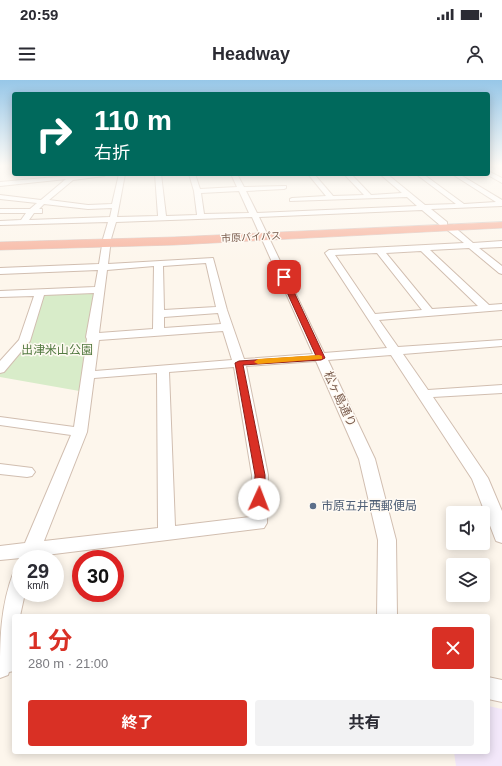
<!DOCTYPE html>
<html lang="ja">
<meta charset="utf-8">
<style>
body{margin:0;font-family:Helvetica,"Noto Sans JP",sans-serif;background:#f2f2f3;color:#2b2b33;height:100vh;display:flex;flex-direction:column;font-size:15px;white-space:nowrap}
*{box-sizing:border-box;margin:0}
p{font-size:13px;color:#7c7c81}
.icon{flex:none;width:22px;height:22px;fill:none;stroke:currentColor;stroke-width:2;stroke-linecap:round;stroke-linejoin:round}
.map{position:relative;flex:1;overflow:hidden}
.side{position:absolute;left:12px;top:534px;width:478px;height:140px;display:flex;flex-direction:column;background:#fff;border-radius:4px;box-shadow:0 2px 10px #0003}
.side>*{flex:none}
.banner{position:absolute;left:12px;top:12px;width:478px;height:84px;border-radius:4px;box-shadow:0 2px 10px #0003;background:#00695c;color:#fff;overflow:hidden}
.tools{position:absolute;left:446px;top:426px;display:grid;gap:8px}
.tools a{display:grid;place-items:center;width:44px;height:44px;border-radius:4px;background:#fff;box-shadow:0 2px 10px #0003;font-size:20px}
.speed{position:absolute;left:12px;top:470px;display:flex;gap:8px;font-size:20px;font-weight:700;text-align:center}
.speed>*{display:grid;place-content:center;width:52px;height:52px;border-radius:50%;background:#fff;box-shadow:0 2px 10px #0003;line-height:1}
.speed small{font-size:10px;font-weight:400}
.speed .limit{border:6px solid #d22;background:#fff;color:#111}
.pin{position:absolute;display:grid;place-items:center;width:34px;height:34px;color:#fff;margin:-17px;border-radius:8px;box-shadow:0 2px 6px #0006}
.me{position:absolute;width:44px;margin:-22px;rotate:2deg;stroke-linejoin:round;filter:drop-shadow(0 0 3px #0008)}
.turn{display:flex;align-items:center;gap:14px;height:84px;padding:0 16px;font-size:18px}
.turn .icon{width:52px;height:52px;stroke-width:2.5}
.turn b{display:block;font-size:28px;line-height:34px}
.round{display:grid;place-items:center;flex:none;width:42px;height:42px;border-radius:4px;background:#f2f2f3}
.headline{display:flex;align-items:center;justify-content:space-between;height:68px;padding:0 16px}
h1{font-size:24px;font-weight:700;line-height:30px;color:#d93025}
.button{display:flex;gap:8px;margin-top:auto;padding:8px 16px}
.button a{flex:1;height:46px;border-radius:4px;background:#d93025;color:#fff;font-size:16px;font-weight:700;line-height:46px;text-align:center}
.button a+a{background:#f2f2f3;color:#2b2b33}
.status{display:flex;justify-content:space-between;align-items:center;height:28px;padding:0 20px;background:#fff;direction:ltr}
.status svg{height:11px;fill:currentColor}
header{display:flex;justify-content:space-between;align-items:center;height:52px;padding:0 16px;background:#fff;font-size:18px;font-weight:700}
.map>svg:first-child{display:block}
.education{fill:#f3e8fa}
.green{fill:#d8ecc9}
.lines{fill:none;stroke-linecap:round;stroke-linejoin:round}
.minor-casing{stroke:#d1beb0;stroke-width:2}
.highway-casing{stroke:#dad1cd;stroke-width:1}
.minor{fill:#fff;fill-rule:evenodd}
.highway{fill:#f7b7a3;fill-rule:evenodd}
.route{fill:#d93025;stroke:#8d1f18}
.slow{fill:#f59e0b}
.service-dot{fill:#5c6f8a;stroke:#fffaf3;stroke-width:1.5}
.labels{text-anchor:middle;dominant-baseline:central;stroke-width:3;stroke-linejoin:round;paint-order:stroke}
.far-street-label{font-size:10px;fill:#7a5c4d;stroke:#fffaf3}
.park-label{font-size:12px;fill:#537a41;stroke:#fffaf3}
.street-label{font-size:12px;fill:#7a5c4d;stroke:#fffaf3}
.service-label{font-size:12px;fill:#4e5e75;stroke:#fffaf3;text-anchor:start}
</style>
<div class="status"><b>20:59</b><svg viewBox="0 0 49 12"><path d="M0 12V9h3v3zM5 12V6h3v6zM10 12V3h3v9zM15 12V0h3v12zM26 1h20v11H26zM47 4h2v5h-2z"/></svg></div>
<header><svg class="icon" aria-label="menu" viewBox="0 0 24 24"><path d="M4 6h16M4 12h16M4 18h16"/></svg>Headway<svg class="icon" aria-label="person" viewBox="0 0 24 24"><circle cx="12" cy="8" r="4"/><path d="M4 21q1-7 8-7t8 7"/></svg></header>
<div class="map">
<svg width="502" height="686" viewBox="0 0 502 686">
<rect width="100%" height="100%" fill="#fdf6ec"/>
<!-- education -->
<path class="education" d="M488,626L502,629V686H456L454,672H488Z"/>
<!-- green -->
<path class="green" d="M100,210L85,312L0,297V288L15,274L40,213Z"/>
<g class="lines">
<!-- minor casing -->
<g class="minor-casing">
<g id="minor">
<path d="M488,91L502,98V103L486,94H488Z"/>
<path d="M89,94H107L104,96L73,100L49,120L88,125L112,124L119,94H125L117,137L158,136L155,94H161L166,136L197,135L194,111L189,94H195L200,109L237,107L231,94H237L244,107L286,106V108L284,109L246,111L257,133L417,126L407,117L290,121V119L292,118L326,116L308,94H314L333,116L364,115L344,94H351L371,115L402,113L380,94H387L425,125L456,124L416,94H423L464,124L496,122L452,94H459L502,120V126L431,129L447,142V145H452L473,163L502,161V167L479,168L502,186V194L499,193L469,168L430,170L489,225L502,224V230L379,240L398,267L502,260V266L403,274L428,310L502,305V313L433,317L488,398L502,431V463L496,461L472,399L391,275L328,280L375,379L396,460L397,536H377L378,460L359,379L316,281L246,286L268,395L267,443L264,448L38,476L36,479H22L21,478L0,480V466L25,463L71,355L0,345V337L74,347L87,259L86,257L94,213L44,215L30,261L4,292L0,293V281L19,260L34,216L0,217V211L95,207L98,190L0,194V188L99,184L103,159L108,142L0,145V141L21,140L26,133H0V129H30L37,123L0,119V115L41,120L66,99L0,106V102ZM239,111L249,133L204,134L201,113ZM44,124L88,129L112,128L110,137L29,140L34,133H42V129H39ZM422,130L441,146H446V149L464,163L329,170L325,173L387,268L324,273L259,137ZM252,137L313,274L244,279L227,230L213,178L108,184L111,159L116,142ZM421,171L478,226L432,229L386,173ZM377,173L422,230L375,234L335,175ZM206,183L216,227L164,230L163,186ZM154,186L153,249L99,253L107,190ZM218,233L221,244L164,248V237ZM223,251L232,280L95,291L99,260ZM234,287L252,395L250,437L175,446L169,292ZM157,293L158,448L44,461L87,352L94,298Z"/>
<path d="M0,384L32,388L35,392L32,396L27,397L0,394Z"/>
<path d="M21,489V513H25L20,536H14V591L9,592L8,595L0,598C0,560 0,527 14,491Z"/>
<path d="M488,597L502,600V622L488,619Z"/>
</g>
</g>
<!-- highway casing -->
<g class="highway-casing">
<path id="highway" d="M502,142V148L174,165L0,170V162L174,157Z"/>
</g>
<!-- minor -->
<use href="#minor" class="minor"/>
<!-- highway -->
<use href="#highway" class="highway"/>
</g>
<!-- sky -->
<linearGradient id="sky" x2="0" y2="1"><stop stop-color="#97c7e8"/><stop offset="0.47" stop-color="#fefbf6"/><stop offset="1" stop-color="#fefbf6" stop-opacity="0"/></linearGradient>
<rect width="502" height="182" fill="url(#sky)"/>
<!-- route -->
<path class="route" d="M284,195L287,197L325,278L321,280L243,285L265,395V419L263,422H255L254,419L255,395L235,283L239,281L316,276L280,197Z"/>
<!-- slow -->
<path class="slow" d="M319,275L322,276V279L258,284L254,282L258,279Z"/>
<!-- markers -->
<circle class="service-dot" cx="313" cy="426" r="4"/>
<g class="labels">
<!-- far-street labels -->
<g class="far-street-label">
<text transform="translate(251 157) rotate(-3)">市原バイパス</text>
</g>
<!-- park labels -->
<g class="park-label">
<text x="57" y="270">出津米山公園</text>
</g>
<!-- street labels -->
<g class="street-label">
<text transform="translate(340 319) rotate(65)">松ヶ島通り</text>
</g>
<!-- service labels -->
<g class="service-label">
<text x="321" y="426">市原五井西郵便局</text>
</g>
</g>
</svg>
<div class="tools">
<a><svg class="icon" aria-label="sound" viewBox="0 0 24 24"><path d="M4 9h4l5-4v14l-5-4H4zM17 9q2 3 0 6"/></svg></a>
<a><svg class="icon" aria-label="layers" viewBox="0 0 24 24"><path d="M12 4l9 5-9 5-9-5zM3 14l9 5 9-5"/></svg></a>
</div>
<div class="speed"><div>29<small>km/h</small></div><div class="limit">30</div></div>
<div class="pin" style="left:284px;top:197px;background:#d93025"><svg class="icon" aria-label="arrive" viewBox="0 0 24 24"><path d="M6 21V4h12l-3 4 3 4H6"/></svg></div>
<svg class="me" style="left:259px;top:419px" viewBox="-20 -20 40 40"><circle r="19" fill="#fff"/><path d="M0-13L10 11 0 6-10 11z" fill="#d93025"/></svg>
<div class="banner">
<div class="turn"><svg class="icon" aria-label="right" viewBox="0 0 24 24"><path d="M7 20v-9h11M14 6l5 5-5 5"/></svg><div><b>110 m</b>右折</div></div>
</div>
<section class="side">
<div class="headline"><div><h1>1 分</h1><p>280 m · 21:00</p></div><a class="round" style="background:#d93025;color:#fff"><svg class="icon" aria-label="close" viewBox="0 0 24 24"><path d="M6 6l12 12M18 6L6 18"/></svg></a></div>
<div class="button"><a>終了</a><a>共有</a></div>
</section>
</div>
